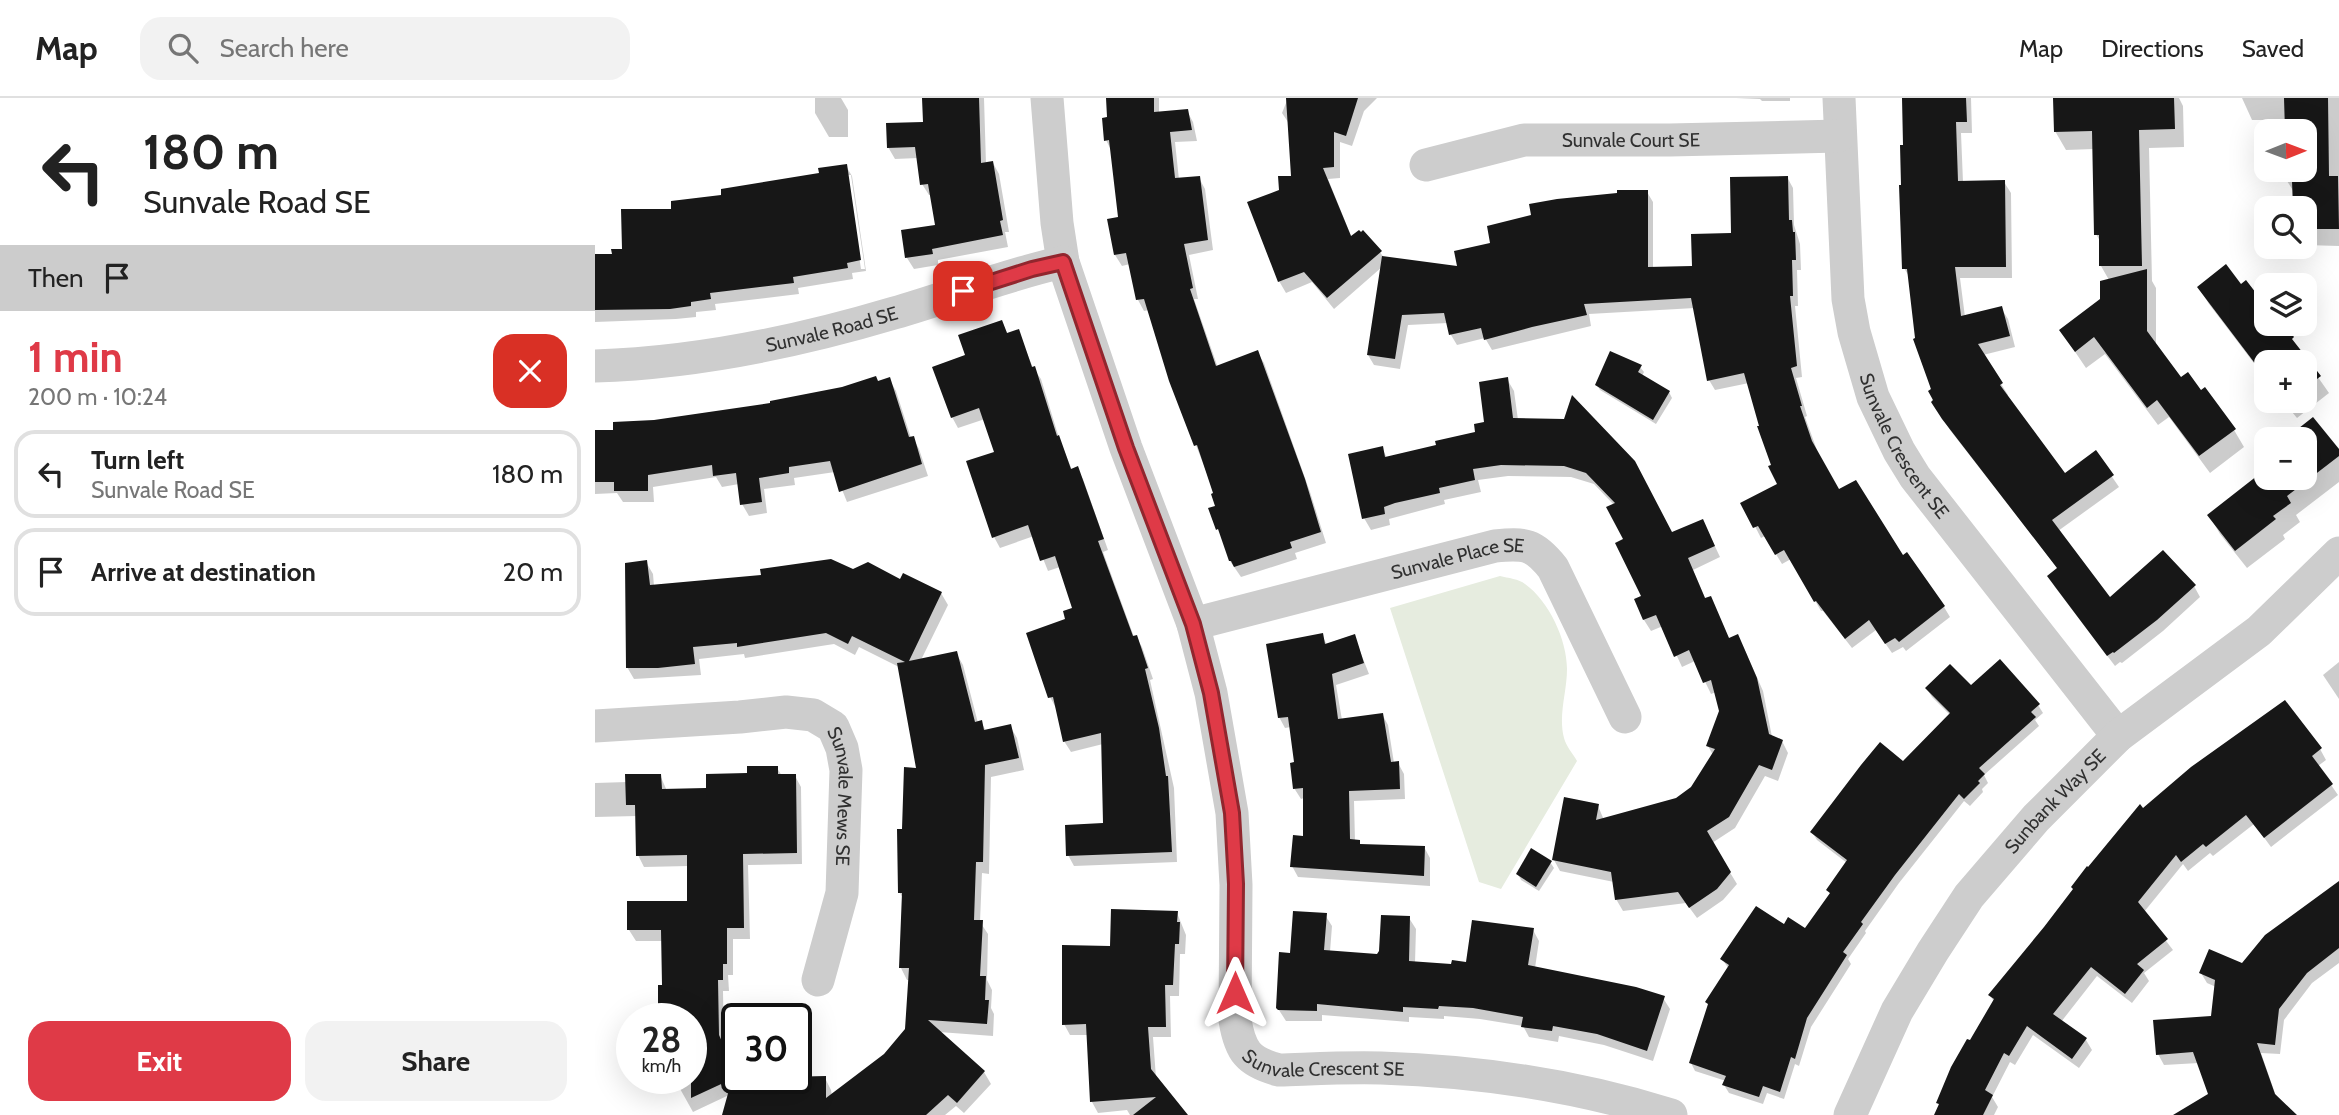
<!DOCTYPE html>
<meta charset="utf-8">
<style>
body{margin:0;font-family:Cabin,sans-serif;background:#f2f2f2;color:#222;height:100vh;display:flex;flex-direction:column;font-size:26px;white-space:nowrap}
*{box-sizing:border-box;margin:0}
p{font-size:23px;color:#767676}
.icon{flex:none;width:38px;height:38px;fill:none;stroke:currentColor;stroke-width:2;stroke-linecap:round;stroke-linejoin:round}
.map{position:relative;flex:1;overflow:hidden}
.details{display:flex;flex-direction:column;background:#fff;width:595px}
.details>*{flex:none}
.banner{background:#fff;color:#222;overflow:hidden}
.needle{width:46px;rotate:89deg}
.controls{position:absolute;left:1659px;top:21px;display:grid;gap:14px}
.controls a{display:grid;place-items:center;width:63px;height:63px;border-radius:14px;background:#fff;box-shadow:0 7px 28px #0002;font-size:35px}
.speed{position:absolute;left:21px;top:905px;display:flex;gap:14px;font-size:35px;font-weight:700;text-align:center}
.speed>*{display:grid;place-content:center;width:91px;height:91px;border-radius:50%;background:#fff;box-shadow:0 7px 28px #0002;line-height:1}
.speed small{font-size:18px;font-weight:400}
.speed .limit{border:4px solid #111;border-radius:10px;background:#fff;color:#111}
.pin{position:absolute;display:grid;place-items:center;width:60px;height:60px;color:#fff;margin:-30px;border-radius:14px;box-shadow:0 4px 10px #0006}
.me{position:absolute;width:77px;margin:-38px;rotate:0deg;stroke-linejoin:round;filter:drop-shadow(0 0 5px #0008)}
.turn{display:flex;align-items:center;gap:24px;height:147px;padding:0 28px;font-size:32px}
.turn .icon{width:91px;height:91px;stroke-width:2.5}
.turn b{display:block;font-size:49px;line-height:60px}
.then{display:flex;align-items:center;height:66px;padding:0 28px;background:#0003;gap:14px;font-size:26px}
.round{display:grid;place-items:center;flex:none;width:74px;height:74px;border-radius:21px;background:#f2f2f2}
.headline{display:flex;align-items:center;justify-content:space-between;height:119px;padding:0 28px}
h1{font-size:42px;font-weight:700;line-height:52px;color:#df3a47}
.cta{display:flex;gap:14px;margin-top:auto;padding:14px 28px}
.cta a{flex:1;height:80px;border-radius:21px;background:#df3a47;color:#fff;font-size:28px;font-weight:700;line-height:80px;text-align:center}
.cta a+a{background:#f2f2f2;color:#222}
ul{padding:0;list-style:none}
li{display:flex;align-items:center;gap:21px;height:88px;margin:0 14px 10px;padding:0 14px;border:4px solid #e0e0e0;border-radius:21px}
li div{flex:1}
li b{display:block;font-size:26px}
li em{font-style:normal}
header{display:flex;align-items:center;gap:42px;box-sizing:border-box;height:98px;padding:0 35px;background:#fff;border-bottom:2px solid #e0e0e0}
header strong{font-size:33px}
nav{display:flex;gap:38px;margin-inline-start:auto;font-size:24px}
.search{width:490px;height:63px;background:#f2f2f2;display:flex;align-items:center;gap:18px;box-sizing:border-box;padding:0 24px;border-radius:21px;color:#767676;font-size:26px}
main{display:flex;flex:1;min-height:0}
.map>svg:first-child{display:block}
.green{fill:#e6ecdf}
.shadow{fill:#0003;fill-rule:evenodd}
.building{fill:#171717}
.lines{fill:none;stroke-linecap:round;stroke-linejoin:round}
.street{stroke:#cdcdcd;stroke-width:33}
.route-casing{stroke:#91262e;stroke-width:18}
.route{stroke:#df3a47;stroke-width:12}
.labels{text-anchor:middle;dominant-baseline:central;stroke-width:7;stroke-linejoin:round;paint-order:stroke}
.street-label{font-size:19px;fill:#303030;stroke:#fff}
</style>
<header>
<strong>Map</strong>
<div class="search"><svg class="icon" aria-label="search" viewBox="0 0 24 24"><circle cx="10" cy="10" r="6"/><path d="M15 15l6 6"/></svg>Search here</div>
<nav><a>Map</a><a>Directions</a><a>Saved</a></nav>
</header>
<main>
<section class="details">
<div class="banner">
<div class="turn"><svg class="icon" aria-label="left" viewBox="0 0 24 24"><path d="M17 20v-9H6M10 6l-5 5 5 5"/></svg><div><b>180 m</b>Sunvale Road SE</div></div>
<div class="then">Then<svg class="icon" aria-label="arrive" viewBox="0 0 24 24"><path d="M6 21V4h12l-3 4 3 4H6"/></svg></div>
</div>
<div class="headline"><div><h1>1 min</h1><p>200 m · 10:24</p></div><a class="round" style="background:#d93025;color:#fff"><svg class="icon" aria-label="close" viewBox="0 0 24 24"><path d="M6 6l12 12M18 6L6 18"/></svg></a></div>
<ul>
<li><svg class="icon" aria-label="left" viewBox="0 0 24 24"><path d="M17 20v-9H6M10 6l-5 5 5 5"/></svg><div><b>Turn left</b><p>Sunvale Road SE</p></div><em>180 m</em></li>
<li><svg class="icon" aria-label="arrive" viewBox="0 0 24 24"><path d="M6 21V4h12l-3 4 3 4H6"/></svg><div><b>Arrive at destination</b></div><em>20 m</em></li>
</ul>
<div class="cta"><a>Exit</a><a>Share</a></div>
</section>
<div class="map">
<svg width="1744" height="1017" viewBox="0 0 1744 1017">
<rect width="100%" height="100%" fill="#fff"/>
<!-- green -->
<path class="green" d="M905,478C913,480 924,481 930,486C954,503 972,542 972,571C972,594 963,617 969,640C971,648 978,656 982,663L906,791L884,784L795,510Z"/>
<!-- shadow -->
<g class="shadow">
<path d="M220,0H246L253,12V39H234L220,15Z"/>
<path d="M328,0H389L391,66L398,65L404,76L414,134H410L413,149L343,162V167L319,171L312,160L308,134L342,128L336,97H334L327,86L323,60L300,61L293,49L329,25Z"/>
<path d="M513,0H564V16L592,13L598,24L602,43L580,44L584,82L604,80L610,91L618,152L594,157L603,201H599L623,270L662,254L669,265L715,394L731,445L700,455L702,461L646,479L635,463L620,396L576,283L554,212L549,213L543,202L535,166L527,168L520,157L525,121L516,52L511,42Z"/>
<path d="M693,0H782L769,13L757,48L745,44V80L733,81L757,140L785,154L789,160L864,170L897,146L1052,94L1058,104V170H1099L1138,137L1192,79L1198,90L1199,127L1205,146L1206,172H1202L1203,208H1200L1207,279L1201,280L1212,318L1210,319L1223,355L1244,394L1307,460L1349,509L1355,519L1311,553L1308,549L1297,555L1281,532L1257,550L1228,513H1226L1196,461L1187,466L1170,438L1166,440L1148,405L1184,387L1154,285L1120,292L1114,282L1100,210L994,216L996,228L897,252L890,240L862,247L856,237L853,225L813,227L805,271L779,267L773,257L787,169L739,211L717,184L691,195L684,183L686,93L698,79L695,27L687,15Z"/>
<path d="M1141,0H1195V3H1167L1165,1Z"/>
<path d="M1309,0H1376L1377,35H1366L1368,84H1409L1416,95L1417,180H1365L1370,219L1406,210L1413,221L1420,249L1388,257L1413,297L1411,298L1469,377L1500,354L1524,389L1463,433L1514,502L1599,488L1605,499L1568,533L1527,565L1525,564L1520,568L1460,489L1454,478L1463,471L1355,332L1338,304L1315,180L1309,170Z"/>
<path d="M1460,0H1584L1588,8L1589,49L1554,50L1557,183L1561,190V248L1586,281L1639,332L1649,349L1615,375L1574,319L1563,327L1510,256L1491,270L1466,233L1507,202L1514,182L1506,168V145L1501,136L1499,51L1471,52L1460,33Z"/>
<path d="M1647,0H1744V148L1710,147V110H1699V94L1692,83V72H1710V33H1692L1691,22H1657Z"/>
<path d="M251,68L257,78L271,173L257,175L258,181L203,190L204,196L120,206L121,212L101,214V219L81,221L0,224V158L18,157L29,152L78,112L226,76ZM252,77H256L270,171H266Z"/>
<path d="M1646,188L1665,203L1667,202L1671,207V226H1686L1734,295L1702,320L1688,303H1710V264H1671V281L1614,206L1604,190Z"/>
<path d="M407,224L413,237L423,233L438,270L446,281L464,340L477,372L482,371L488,381L513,452L508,454L539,539H541L547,549L558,581L555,582L579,690L582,764L479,768L473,757L510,727L508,646L476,654L469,643L461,610L455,599L479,511L465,469L453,473L439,438L405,450L399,439L401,355L390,321L363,330L357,319L372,258Z"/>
<path d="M1045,269L1049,274L1047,278L1074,294L1077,300L1061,326L1005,292L1002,287Z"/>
<path d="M294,281L301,293L316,340H318L324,351L333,378L252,404L240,374L199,380L200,387L169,391L172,415L154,418L147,406L144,386L127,389L121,379L58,389L59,404H28L22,395L0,396V334H20L59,324L177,306Z"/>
<path d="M912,281L919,293L923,322L1077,436L1108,423L1125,459L1098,472L1111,502L1135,542L1143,539L1149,550L1168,593L1177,639L1187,643L1193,655L1183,683L1170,678L1140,730L1117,745L1142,786L1128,802L1102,820L1091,805L1028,813L1021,801L1019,784L965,773L959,762L1003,708L1009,722L1082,702L1097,690L1118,657L1113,648L1126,613L1121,594L1116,596L1100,563L1087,569L1068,528L1056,533L1049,522L1041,502L1048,499L1019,407L999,386L976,379L913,378L883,382L886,394L849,402L850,406L794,421L795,427L776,432L769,420L787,350L792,360L843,348L882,335L891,325Z"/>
<path d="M1718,322L1744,354V384L1701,417L1705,424L1688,437L1690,441L1652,470L1625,436L1614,417L1668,375L1663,365L1671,358V380H1710V341H1693Z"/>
<path d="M51,464L58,476L59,488L258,473L306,483L346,495L353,507L326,562L361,555L368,567L383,625L386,624L391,633L415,628L422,640L429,672L396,679L394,776L387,775L385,824L393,836L392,882L397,892L396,910L399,916L398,938L344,934L389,974L396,986L369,1015L361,1008L350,1017H275L290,957L312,932L315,882H312L306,870L309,802L305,795L309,733L323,672L304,569L264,549L260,557L239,546L150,560L149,556L104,561L106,577L39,581L32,569Z"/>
<path d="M727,537L732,547L759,538L774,576L741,587L747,622L787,616L793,627L799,665H803L809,676L810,701L759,703L760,743L764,744L766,748L829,749L835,760V788L703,779L697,768L710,740L709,700L706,701L699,690L701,666L696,629L690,630L684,619Z"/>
<path d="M1744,564V601L1728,577Z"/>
<path d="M1376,590L1443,607L1448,615L1440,622L1444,628L1389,677L1393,685L1387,691L1388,694L1375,708L1369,703L1304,785L1270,833L1271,835L1253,861L1256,866L1216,929L1204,968L1200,966L1189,1001L1172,995L1168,1006L1134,995L1129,987L1131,983L1100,973L1096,965L1134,871L1127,861L1189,829L1210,832L1236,797L1233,792L1252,765L1222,742L1217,734L1309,666L1355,617L1337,599L1332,591Z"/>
<path d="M1725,651L1731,662L1723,668L1743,697L1676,749L1659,726L1618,758L1615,755L1593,773L1588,766L1549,814L1578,852L1549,875L1554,883L1537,905L1502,878L1466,924L1491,942L1497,952L1484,970L1438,937L1420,967L1415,964L1397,999L1403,1009L1399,1017H1341L1345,1009L1343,1005L1399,904L1395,897L1548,712Z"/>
<path d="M182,670L187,678H200L206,689L207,766L153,767L155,841H138V877H133L134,893H128L129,950L136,965L142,967V980H230L236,992L237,998L252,1017H129L134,997L98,1014L79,980H96V920H65L64,889H69L68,843H41L34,832L94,805V768L49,769L43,757L42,718L0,719V685L32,684L65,677L72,693L113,692Z"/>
<path d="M955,764L959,770L944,793L926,782L923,776Z"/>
<path d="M1744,785V865L1717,885L1689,922L1685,956L1666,955L1682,1001L1699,1017H1582L1615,997L1604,965L1569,967L1563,956L1617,920L1621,889L1612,885L1606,875L1648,868L1671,838Z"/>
<path d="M582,815L591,837L590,856H585L584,898H575L576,939H558L561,980L591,1017H535L532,1012L503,1015L497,1004L493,937H475L469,926L516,850Z"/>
<path d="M730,817L737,828L735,854L782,857L814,820L821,831L820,865L858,867L873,865L938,832L944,843L940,870L1068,900L1075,911L1058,963L1009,947L964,938L963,944L934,939L928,928L885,921L849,918V921L814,919V924L727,917V923H691L682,909L696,857Z"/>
</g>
<!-- building -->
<g class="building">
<path d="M327,0H384L386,65L398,63L408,122L405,123L408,137L337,151L338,156L310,160L306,132L340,127L333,86L325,87L320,49L292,50L291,25L328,24Z"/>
<path d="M511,0H559V14L593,11L597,32L575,34L580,80L605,78L613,142L589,146L598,190L595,191L621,268L663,252L710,381L726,434L695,444L697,450L639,469L636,463H634L623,431L621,432L613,410L620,408L616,396L618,395L602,347L599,348L574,283L549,201L541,202L531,155L519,157L512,121L523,119L514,42L509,43L507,20L512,19Z"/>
<path d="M691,0H763L751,38L739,34V69L728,70L756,138L764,132L766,134L768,132L787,153L732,200L709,174L683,184L652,104L684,92L683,78H696Z"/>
<path d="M1307,0H1371L1372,24H1361L1363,83L1410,82L1411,169H1360L1366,218L1407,208L1415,238L1383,246L1408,285L1405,287L1470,375L1501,352L1519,377L1457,422L1515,499L1568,452L1601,487L1562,522L1519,555L1518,554L1512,558L1452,478L1462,470L1347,321L1336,304L1338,302L1333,293L1336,291L1318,241L1320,240L1312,171H1307L1304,87H1306L1305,47H1308Z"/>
<path d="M1458,0H1579L1580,31L1544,32L1547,168H1504V137H1499L1497,33L1459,34Z"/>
<path d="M1689,0H1733L1734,78H1743L1744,131H1710V110H1698L1697,83H1691L1690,72H1710V33H1690Z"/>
<path d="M252,66L266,162L252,165L253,170L198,179L199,185L115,195L116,201L96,204V208L75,211L0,212V156H17L16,151H27L26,111H76V103L126,97V91L224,75L223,70Z"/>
<path d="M1193,78L1194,122H1197L1198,134H1200L1201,162H1197L1198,198H1195L1202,268L1196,270L1207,308H1205L1217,343L1244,391L1261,382L1308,457L1312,454L1350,508L1304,544L1300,540L1290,546L1274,522L1250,541L1221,503L1219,504L1189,452L1180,457L1163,428L1158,430L1145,405L1182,386L1173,368L1176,367L1162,328H1164L1149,275L1112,283L1096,200L989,206L992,217L937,229L889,242L886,230L854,237L849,215L807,217L800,261L772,257L787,158L862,168L859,153L895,145L892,128L936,117L934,106L962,101L1022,95V92H1053V169L1097,168L1096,136L1136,135L1135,79Z"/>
<path d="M1631,166L1646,186L1651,182L1671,208V226H1689L1699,239L1697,241L1726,278L1710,290V264H1671V280L1602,189Z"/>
<path d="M1552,171V233L1586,279L1593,274L1606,292L1610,289L1641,331L1604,358L1562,302L1552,310L1499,239L1480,254L1464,232L1505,201V183Z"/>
<path d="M407,222L412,235L424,231L437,269L440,268L462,338L464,337L476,371L483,368L509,441L503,443L538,538L542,537L553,570L550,571L564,630L571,678H573L577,754L471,758L470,727L508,725L506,635L468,644L458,599L453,600L431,535L470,521L468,513L477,510L460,458L445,463L433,427L397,440L371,363L399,354L384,310L356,320L337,269L370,257L363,237Z"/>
<path d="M1015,253L1047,267L1043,274L1075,293L1058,322L1000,287Z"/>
<path d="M281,278L283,283L295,279L314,339L319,338L327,366L244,394L235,363L194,369V375L164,380L167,404L145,407L141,375L118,378L117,367L53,377V393H19V384H0V332H18V324L59,322L175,305V303L247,289Z"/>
<path d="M913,279L918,320L969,321L977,297L1040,363L1077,434L1108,421L1120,448L1093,460L1110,500L1116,498L1134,540L1143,536L1162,580L1174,636L1188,642L1177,672L1164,667L1134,719L1112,733L1136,774L1122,791L1094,810L1083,794L1020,802L1016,774L957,762L969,699L1004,706L1001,722L1081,700L1096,689L1120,651L1111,648L1124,613L1116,582L1108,585L1094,552L1079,559L1061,517L1048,522L1039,501L1046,498L1020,445L1028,441L1011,409L1020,405L991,375L969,368L906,367L878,371L880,382L844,390L845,395L800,405L789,409L790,416L767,421L753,356L788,348L790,359L841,347L840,343L880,334L879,326L889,324L884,284Z"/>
<path d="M1718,319L1744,351V358L1692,398L1696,405L1678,418L1681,421L1640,453L1612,417L1667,374L1660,364L1671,356V380H1710V341H1690Z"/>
<path d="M236,461L258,471L273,464L305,481L308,475L347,494L314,563L362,553L380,624L387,622L389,632L416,626L424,660L390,667L388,764H381L379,822H388L385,878H391L390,902H394L392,926L333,922L390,973L362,1005L353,997L331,1017H127L137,981L96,1000V920H63V887H67L66,832H32V803H92V757L41,758L40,707H31L30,676H66L67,691L111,690V676L152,675V668H183V676H201L202,755L148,756L149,830H132V866H128V882H123L124,937L142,977L140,980L231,978V1000L289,956L310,931L314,870H304L307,795H303L302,731H307L309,669L321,670L302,565L310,564L257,538L253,546L231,535L142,549V545L98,549L100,566L63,570H31L30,465L52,462L55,487L166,477L165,471Z"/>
<path d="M728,535L730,546L760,536L769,565L737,576L743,621L788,615L796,664L804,663L805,691L754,693L755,741L765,742V746L830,748L829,778L695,769L698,737L708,738V690L698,691L695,665L699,664L693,619L683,620L671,546Z"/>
<path d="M1405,561L1445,606L1436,614L1441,619L1384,670L1390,676L1383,683L1385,685L1369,701L1364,696L1300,777L1266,824L1268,826L1248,854L1252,857L1212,920L1200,961L1196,959L1185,994L1168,988L1164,999L1127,987L1131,978L1094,965L1113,906L1110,904L1134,867L1125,861L1161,808L1189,826L1193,819L1210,830L1235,795L1231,792L1252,762L1215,734L1266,667L1285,644L1308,663L1355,615L1330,590L1355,566L1376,587Z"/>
<path d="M1690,602L1727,650L1717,658L1738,686L1669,740L1651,717L1611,749L1608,746L1586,764L1581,757L1543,804L1573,841L1542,866L1549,872L1530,896L1496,869L1458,916L1492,940L1477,961L1432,928L1414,958L1409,955L1390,992L1398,997L1388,1017H1339L1344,1006L1341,1005L1356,969L1372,941L1375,942L1399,901L1393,897L1449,829L1478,791L1476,789L1492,768L1493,769L1545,706L1548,710L1596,669Z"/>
<path d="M936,750L957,763L941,789L921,776Z"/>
<path d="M1744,783V850L1712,875L1684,911L1680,947L1662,945L1680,996L1702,1017H1578L1613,996L1598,954L1561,957L1558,922L1616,918L1620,882L1604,875L1614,851L1647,865L1670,837Z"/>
<path d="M516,811L583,813L582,824H585L584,846H580L578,887H570L571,929H553L556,971L593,1017H538L561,999L495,1004L491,926L467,927V847L515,848Z"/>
<path d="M698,813L732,815L729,852L782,856L784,853L786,817L815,818L814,863L856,866L857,862L871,864L877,822L939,830L933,867L1041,889L1070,898L1052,953L1002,936L958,928L957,933L926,929L928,919L878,910L844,908L843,911L808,909V914L722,906V913L683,912L681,910L684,854L695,855Z"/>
</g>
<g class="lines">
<!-- street -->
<g class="street">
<path id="s1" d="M452,0L462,125L468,164L531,350L598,526L616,595L637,715L641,787L640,922C645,953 653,964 684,972C717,971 752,969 786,970C883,973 983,988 1076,1017"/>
<path id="s2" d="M1244,0L1253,201L1259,234L1278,299L1304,353L1320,379L1523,638"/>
<path id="s3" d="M831,67L929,42H1075L1244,38"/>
<path id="s4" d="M0,268C98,265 205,243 299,215C355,199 410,177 468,164"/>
<path id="s5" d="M598,526L900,448C930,445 939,446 958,470L1030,619"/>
<path id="s6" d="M0,628L145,619L191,614L218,617L238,629L247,650L251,672L247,795L223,882"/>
<path id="s7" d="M1255,1017L1302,913L1338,853L1374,798L1441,720L1523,638L1664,533L1744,455"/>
</g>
</g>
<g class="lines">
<!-- route casing -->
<g class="route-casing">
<path id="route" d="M368,193L437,171L468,164L531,350L598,526L616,595L637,715L641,786L640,895"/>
</g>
<!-- route -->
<use href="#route" class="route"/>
</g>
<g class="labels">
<!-- street labels -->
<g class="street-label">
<text stroke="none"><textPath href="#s3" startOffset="208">Sunvale Court SE</textPath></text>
<text stroke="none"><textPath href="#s4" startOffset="240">Sunvale Road SE</textPath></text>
<text stroke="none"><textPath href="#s2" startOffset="360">Sunvale Crescent SE</textPath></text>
<text stroke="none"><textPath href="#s5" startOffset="273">Sunvale Place SE</textPath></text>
<text stroke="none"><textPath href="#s6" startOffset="313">Sunvale Mews SE</textPath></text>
<text stroke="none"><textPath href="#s7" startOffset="378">Sunbank Way SE</textPath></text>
<text stroke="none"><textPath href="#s1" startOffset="1066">Sunvale Crescent SE</textPath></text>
</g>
</g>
</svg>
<div class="controls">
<a><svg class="needle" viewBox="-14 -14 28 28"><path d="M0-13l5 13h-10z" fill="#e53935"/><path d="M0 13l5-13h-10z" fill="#767676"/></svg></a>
<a><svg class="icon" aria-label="search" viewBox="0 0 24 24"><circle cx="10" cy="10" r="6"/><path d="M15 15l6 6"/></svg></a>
<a><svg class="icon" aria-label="layers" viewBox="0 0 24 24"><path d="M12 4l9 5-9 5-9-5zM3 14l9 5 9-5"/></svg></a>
<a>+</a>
<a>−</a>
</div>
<div class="speed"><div>28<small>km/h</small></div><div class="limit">30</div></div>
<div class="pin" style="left:368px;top:193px;background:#d93025"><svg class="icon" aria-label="arrive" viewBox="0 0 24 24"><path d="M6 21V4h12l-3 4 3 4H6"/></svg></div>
<svg class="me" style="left:640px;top:895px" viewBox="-20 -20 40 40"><path d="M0-17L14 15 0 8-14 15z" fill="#df3a47" stroke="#fff" stroke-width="4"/></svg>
</div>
</main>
